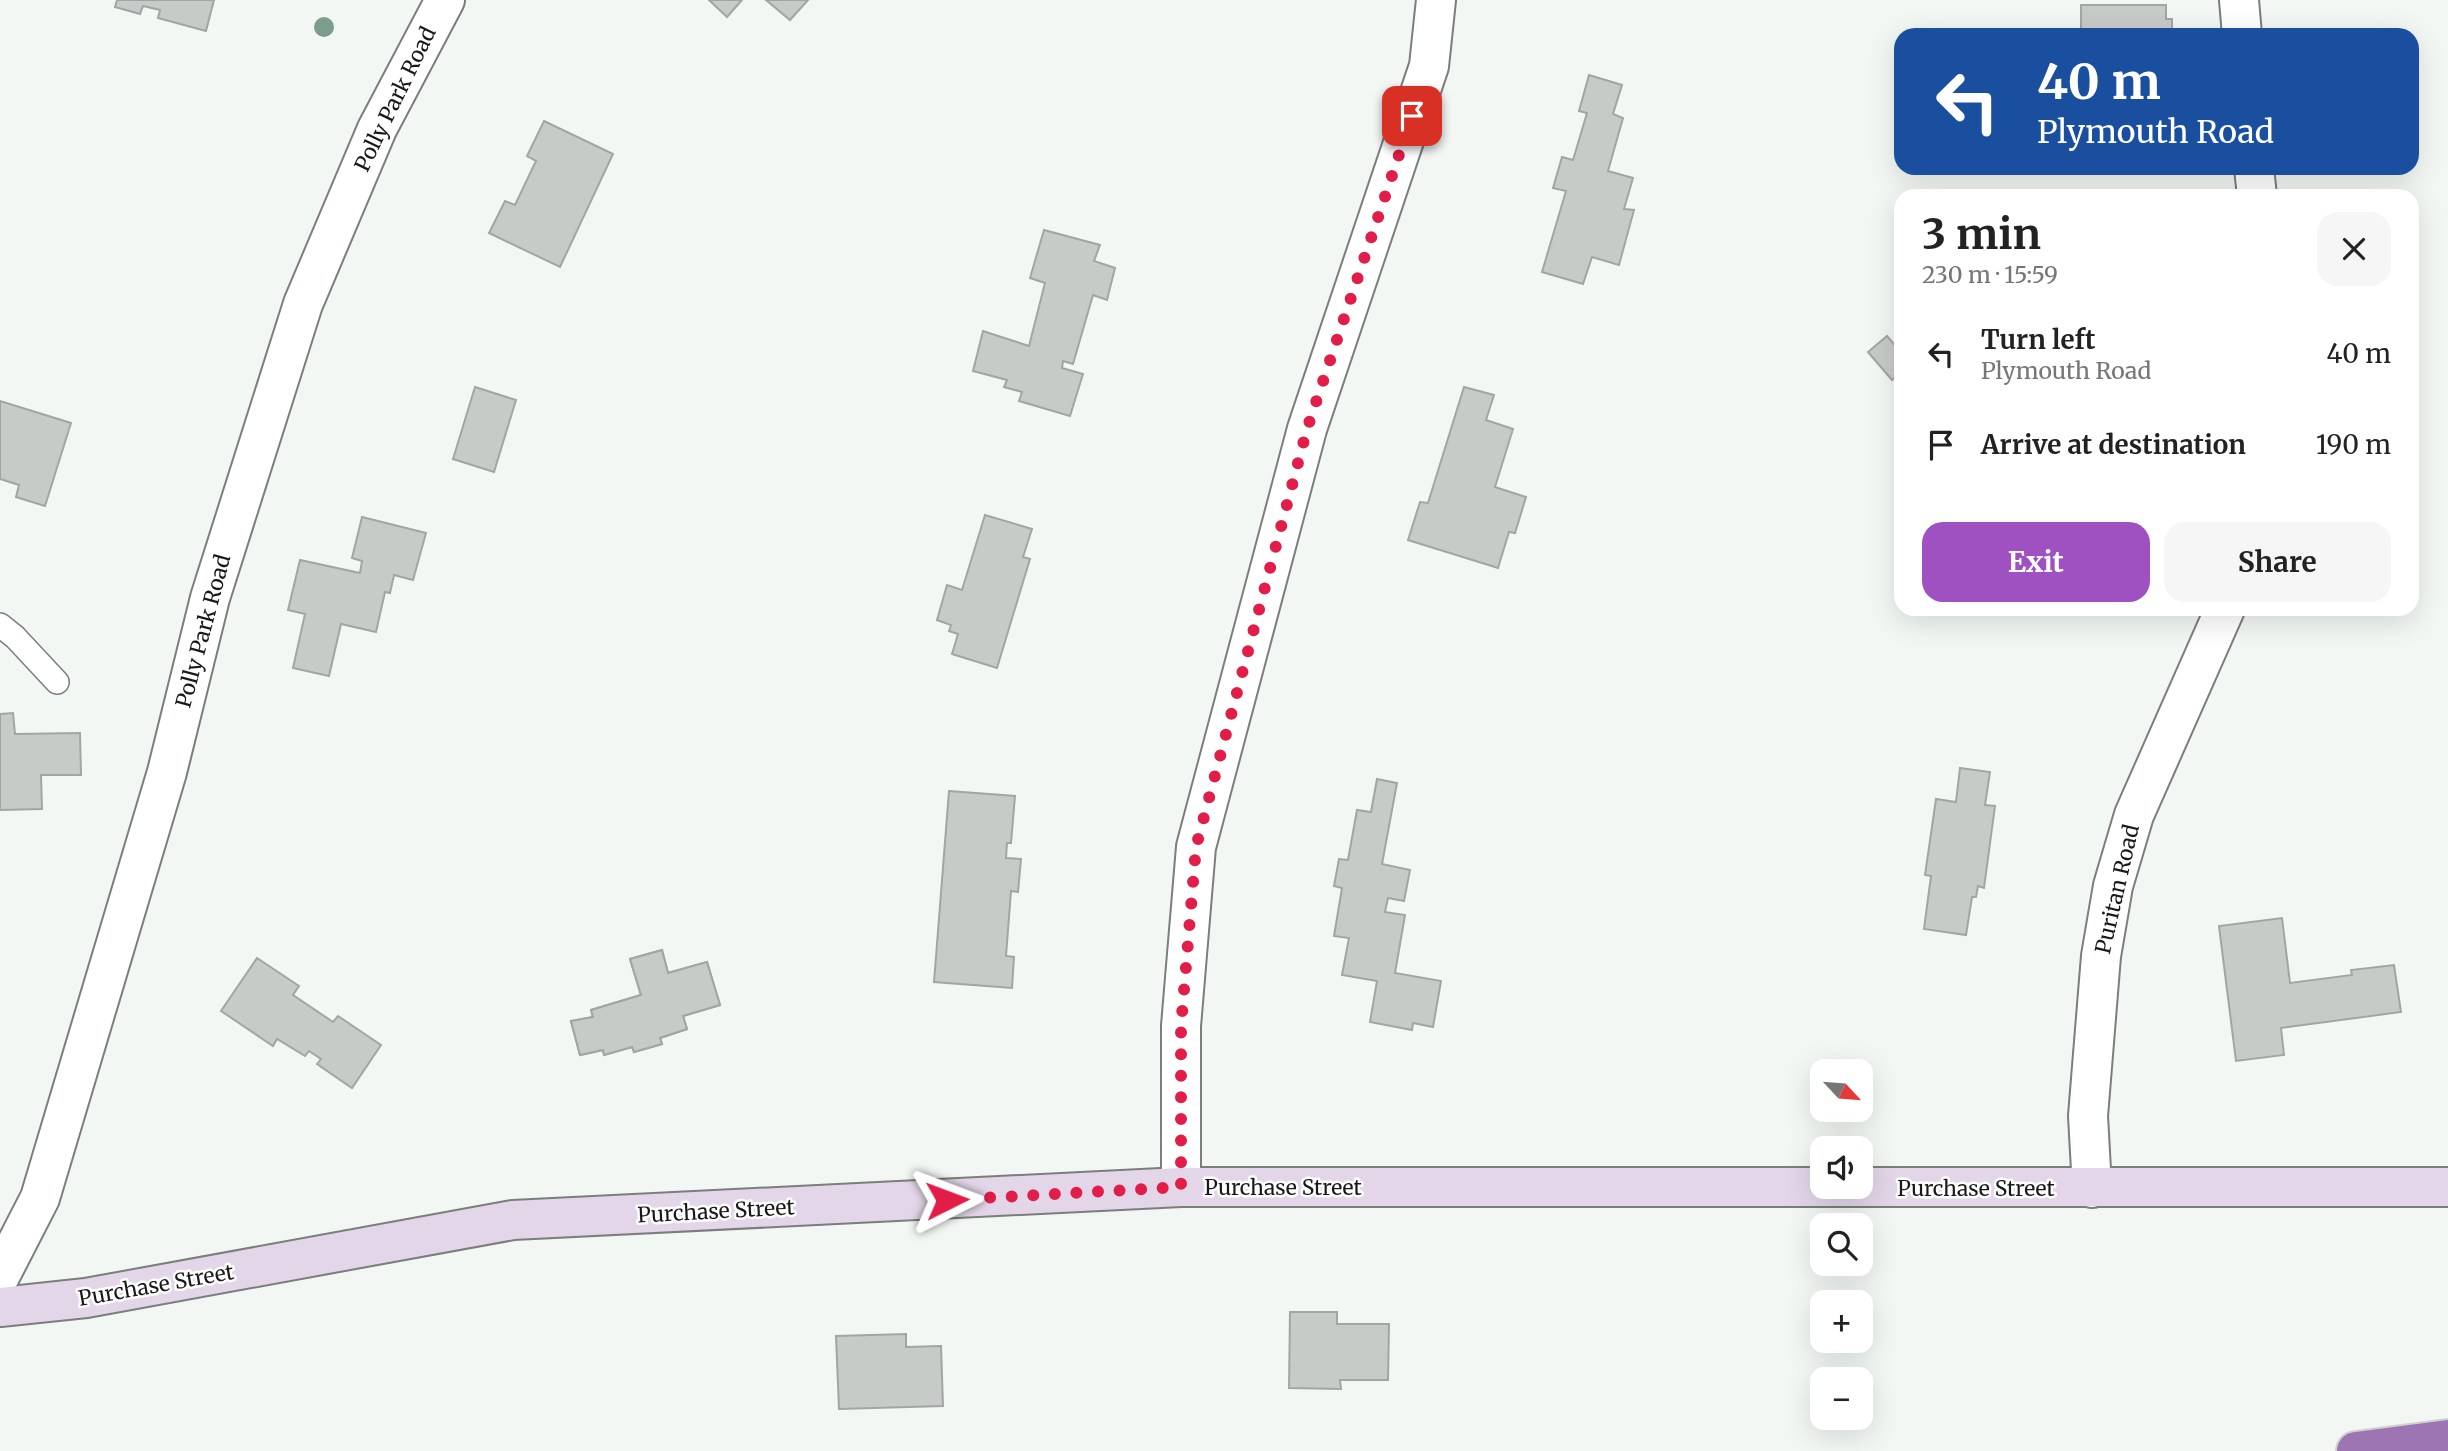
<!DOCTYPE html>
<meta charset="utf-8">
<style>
body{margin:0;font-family:Merriweather,serif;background:#f6f6f6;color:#222;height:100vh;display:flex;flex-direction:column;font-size:26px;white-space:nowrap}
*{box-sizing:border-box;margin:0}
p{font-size:23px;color:#767676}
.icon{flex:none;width:38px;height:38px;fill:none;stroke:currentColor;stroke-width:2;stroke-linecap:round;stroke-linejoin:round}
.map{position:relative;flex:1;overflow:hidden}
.side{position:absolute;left:1894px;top:189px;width:525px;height:427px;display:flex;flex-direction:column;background:#fff;border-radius:21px;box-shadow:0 7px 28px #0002}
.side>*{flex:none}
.guide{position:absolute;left:1894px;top:28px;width:525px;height:147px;border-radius:21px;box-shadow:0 7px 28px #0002;background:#1a4fa0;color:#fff;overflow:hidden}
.needle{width:46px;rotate:116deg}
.tools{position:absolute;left:1810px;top:1059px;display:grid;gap:14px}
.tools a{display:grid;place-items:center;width:63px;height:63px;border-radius:14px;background:#fff;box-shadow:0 7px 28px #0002;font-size:35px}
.pin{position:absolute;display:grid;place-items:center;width:60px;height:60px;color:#fff;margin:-30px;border-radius:14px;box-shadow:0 4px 10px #0006}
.me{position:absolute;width:77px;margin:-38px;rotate:87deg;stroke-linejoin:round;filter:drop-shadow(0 0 5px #0008)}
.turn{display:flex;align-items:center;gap:24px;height:147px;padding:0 28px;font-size:32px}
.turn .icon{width:91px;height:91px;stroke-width:2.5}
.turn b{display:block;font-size:49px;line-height:60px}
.round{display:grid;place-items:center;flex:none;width:74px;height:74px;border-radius:21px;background:#f6f6f6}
.summary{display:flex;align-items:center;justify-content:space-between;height:119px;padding:0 28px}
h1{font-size:42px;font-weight:700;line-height:52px}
.cta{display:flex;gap:14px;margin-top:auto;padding:14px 28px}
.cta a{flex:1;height:80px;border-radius:21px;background:#9f51c2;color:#fff;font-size:28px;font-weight:700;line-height:80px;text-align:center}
.cta a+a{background:#f6f6f6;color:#222}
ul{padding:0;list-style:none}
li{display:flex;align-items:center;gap:21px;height:91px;padding:0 28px}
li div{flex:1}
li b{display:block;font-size:26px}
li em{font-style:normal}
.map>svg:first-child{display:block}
.building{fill:#c7cbc8;stroke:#a2a5a3;stroke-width:2}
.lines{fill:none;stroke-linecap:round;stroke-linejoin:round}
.service-casing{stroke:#7b7e7c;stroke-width:26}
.minor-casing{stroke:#7b7e7c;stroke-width:42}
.tertiary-casing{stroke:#7b7e7c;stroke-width:42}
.secondary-casing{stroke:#7b7e7c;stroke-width:42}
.motorway-casing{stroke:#d1d1d1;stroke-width:42}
.service{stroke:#fff;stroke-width:23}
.minor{stroke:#fff;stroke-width:38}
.tertiary{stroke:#fff;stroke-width:38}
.secondary{stroke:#e2d6e8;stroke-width:38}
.motorway{stroke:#9e75b3;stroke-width:38}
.tree{fill:#7b9d8a}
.route{stroke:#e11d48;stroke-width:12;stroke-dasharray:0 21.6}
.labels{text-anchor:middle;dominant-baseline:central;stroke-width:5;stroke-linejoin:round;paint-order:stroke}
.street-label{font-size:21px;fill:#171817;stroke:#fff}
</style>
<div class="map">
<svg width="2448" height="1451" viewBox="0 0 2448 1451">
<rect width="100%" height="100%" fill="#f3f7f4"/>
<!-- building -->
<g class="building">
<path d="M117,0H214L206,31L158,18L160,10L143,6L140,14L115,7Z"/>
<path d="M709,0H742L727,17Z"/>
<path d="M766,0H808L790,20Z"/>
<path d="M2081,5H2166V19H2172V35H2081Z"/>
<path d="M1589,75L1622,85L1613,114L1623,118L1608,171L1633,178L1624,209L1634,210L1619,265L1592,257L1583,284L1542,272L1566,191L1553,188L1562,157L1573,160L1587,113L1579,111Z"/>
<path d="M544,121L613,154L560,267L489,233L505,201L515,205L536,161L527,156Z"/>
<path d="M1044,230L1100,245L1094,261L1115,268L1107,300L1093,295L1073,364L1063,361L1062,368L1083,374L1070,416L1019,401L1022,392L1004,387L1007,380L973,371L983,331L1029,346L1045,283L1030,278Z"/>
<path d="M1887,336L1900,351V373L1892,380L1868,352Z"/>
<path d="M475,387L516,400L494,472L453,459Z"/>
<path d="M1464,387L1494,395L1486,420L1513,429L1495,487L1526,497L1515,533L1509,532L1498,568L1408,540L1420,502L1428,503Z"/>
<path d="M0,401L71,423L45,506L16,497L19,485L0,479Z"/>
<path d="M985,515L1032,529L1023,557L1030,559L997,668L952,654L958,634L949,631L951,625L937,620L947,585L962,590Z"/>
<path d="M362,517L426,533L413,580L394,575L390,593L385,592L376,632L341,624L329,676L293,668L305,614L288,610L300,560L360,573L362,561L352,558Z"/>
<path d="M13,713L15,734L80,733L81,775H41L42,809L0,810V714Z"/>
<path d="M1960,768L1990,772L1985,805L1995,806L1984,888L1978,886L1976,897H1972L1966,935L1924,929L1931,876L1925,875L1936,799L1956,802Z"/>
<path d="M1377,779L1397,783L1382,864L1410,870L1404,901L1388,898L1385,912L1405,915L1395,973L1441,981L1433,1027L1413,1023L1412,1030L1370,1022L1377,981L1342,975L1349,938L1334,936L1342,888L1334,886L1339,859L1348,860L1357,810L1371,812Z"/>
<path d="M949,791L1015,796L1011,843H1007L1006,858L1021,859L1018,892L1011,891L1006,956L1014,957L1012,988L934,982Z"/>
<path d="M2282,918L2290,983L2352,975L2351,970L2394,965L2401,1012L2281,1028L2284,1055L2236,1061L2219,926Z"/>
<path d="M662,950L668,973L707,962L720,1005L683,1016L687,1029L660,1038L662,1044L634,1052L632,1047L604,1055L603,1050L580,1055L571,1021L593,1017L591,1010L641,995L630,959Z"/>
<path d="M662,950L668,973L707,962L720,1005L683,1016L687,1029L660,1038L662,1044L634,1052L632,1047L604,1055L603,1050L580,1055L571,1021L593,1017L591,1010L641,995L630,959Z"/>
<path d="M257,958L299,986L293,995L333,1022L338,1016L381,1045L352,1088L317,1064L321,1059L309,1051L305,1056L277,1039L273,1046L221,1011Z"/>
<path d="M1290,1312H1337V1324H1389L1388,1380H1340L1341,1389L1289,1388Z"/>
<path d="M906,1334V1347L941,1346L943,1406L839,1409L836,1336Z"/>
</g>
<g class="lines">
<!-- service casing -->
<g class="service-casing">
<path id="service" d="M0,625L15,637L57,682"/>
</g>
<!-- minor casing -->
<g class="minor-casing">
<g id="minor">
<path d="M2239,0L2242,35"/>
<path d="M2254,168L2257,196"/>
<path d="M1181,1187V1026L1196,847L1307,429L1429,66L1436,0"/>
<path d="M2092,1188L2088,1116L2101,956L2113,886L2134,815L2225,609"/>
</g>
</g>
<!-- tertiary casing -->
<g class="tertiary-casing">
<path id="tertiary" d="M0,1276L40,1198L167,772L210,598L303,304L377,129L445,0"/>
</g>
<!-- secondary casing -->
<g class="secondary-casing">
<path id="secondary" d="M0,1307L86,1298L513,1220L1181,1187H2448"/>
</g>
<!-- motorway casing -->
<g class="motorway-casing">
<path id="motorway" d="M2356,1451L2448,1439"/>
</g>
<!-- service -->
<use href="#service" class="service"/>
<!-- minor -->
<use href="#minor" class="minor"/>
<!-- tertiary -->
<use href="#tertiary" class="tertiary"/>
<!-- secondary -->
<use href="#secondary" class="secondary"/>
<!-- motorway -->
<use href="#motorway" class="motorway"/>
</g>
<!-- trees -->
<circle class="tree" cx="324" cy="27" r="10"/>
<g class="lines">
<!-- route -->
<path class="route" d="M947,1200L1181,1187V1026L1196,847L1307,429L1412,116"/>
</g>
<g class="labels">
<!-- street labels -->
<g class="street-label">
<text transform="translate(395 99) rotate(-64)">Polly Park Road</text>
<text transform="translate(203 631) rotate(-75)">Polly Park Road</text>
<text transform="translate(2117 889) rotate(-77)">Puritan Road</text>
<text x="1283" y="1187">Purchase Street</text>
<text x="1976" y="1188">Purchase Street</text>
<text transform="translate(716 1211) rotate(-3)">Purchase Street</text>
<text transform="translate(156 1285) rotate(-10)">Purchase Street</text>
</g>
</g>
</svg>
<div class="tools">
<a><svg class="needle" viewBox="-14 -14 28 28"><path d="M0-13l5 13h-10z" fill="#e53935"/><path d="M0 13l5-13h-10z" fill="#767676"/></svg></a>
<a><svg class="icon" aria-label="sound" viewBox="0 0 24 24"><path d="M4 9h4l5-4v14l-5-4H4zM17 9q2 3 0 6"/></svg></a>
<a><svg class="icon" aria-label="search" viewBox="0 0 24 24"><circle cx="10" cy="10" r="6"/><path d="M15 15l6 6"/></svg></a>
<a>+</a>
<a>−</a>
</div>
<div class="pin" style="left:1412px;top:116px;background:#d93025"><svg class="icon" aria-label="arrive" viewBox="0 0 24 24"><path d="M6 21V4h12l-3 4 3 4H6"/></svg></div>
<svg class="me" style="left:947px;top:1200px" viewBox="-20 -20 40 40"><path d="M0-17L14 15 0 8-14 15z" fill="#e11d48" stroke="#fff" stroke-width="4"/></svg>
<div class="guide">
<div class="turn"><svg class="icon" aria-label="left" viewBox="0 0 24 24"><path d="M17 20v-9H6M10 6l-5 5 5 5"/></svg><div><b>40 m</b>Plymouth Road</div></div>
</div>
<section class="side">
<div class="summary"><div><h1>3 min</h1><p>230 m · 15:59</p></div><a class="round"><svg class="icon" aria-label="close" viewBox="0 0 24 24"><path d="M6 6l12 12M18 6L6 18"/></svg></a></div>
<ul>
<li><svg class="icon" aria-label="left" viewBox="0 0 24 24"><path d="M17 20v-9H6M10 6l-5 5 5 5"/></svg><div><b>Turn left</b><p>Plymouth Road</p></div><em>40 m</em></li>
<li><svg class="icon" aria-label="arrive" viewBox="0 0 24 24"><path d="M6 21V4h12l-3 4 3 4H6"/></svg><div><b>Arrive at destination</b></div><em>190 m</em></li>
</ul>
<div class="cta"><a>Exit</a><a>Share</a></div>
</section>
</div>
